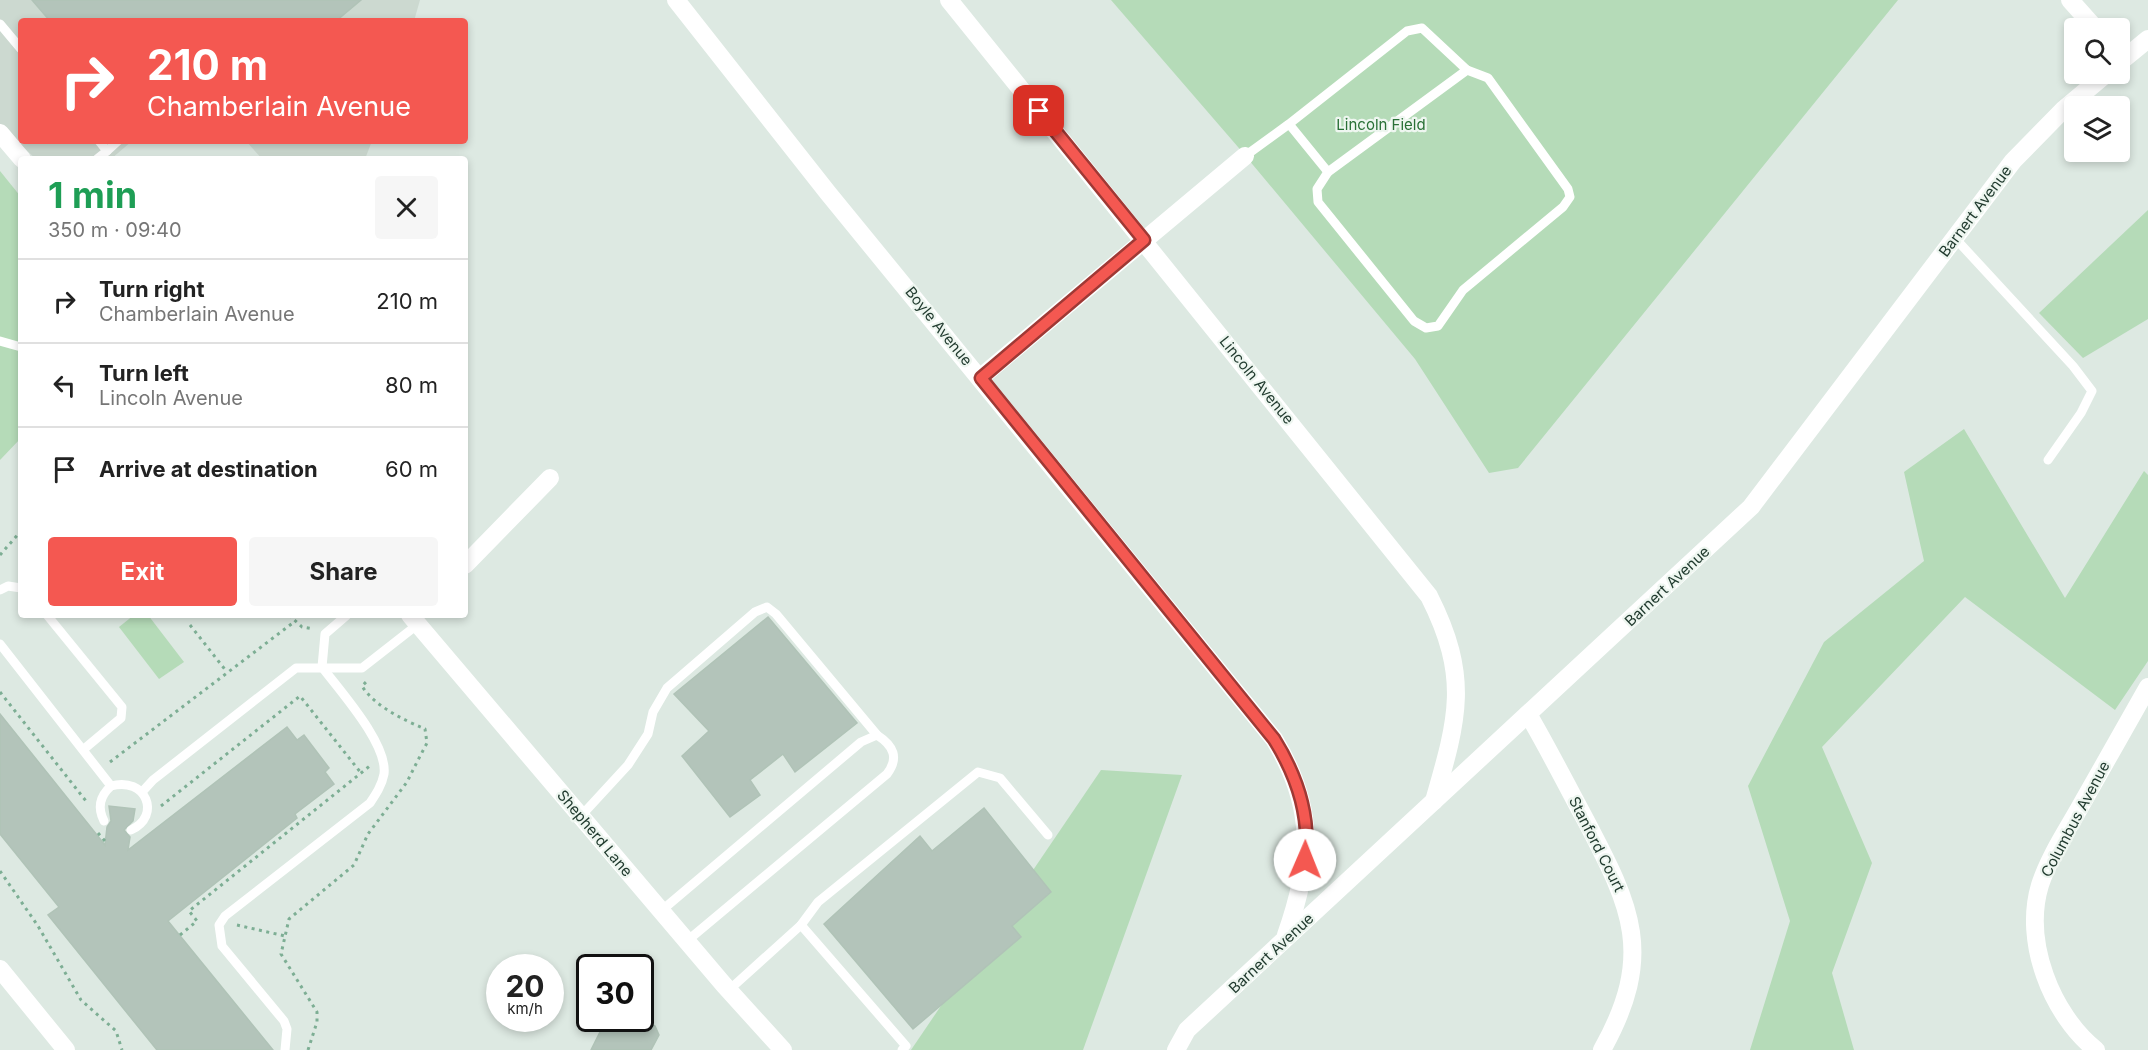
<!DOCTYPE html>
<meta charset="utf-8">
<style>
body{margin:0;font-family:Inter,sans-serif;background:#f6f6f6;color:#222;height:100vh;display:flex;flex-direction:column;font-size:22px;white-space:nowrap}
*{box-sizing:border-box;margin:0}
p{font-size:20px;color:#767676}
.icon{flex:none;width:33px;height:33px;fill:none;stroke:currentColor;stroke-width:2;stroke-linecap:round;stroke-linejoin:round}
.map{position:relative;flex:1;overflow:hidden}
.side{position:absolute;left:18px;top:156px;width:450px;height:462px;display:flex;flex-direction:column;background:#fff;border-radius:6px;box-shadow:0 3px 9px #0003}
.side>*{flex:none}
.hud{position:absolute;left:18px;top:18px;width:450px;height:126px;border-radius:6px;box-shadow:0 3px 9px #0003;background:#f45851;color:#fff;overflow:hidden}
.controls{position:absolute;left:2064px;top:18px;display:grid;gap:12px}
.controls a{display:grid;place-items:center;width:66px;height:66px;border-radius:6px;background:#fff;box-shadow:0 3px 9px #0003;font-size:30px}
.speed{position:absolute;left:486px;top:954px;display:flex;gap:12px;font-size:30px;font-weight:700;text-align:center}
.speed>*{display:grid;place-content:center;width:78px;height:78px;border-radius:50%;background:#fff;box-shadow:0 3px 9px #0003;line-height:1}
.speed small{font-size:15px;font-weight:400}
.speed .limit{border:3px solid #111;border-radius:9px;background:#fff;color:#111}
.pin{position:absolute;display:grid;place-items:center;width:51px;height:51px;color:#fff;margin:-26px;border-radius:12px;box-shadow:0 3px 9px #0006}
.me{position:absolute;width:66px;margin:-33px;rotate:1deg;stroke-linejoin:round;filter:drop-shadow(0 0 4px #0008)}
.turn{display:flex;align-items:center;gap:21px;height:126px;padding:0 30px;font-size:27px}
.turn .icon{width:78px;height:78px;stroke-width:2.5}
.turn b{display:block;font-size:42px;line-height:51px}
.round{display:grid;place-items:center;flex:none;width:63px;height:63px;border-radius:6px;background:#f6f6f6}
.summary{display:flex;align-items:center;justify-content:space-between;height:102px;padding:0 30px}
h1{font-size:36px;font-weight:700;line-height:45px;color:#1e9e55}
.button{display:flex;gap:12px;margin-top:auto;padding:12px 30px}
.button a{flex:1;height:69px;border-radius:6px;background:#f45851;color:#fff;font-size:24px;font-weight:700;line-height:69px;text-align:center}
.button a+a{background:#f6f6f6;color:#222}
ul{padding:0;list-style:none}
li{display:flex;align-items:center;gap:18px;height:84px;padding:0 30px;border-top:2px solid #e0e0e0}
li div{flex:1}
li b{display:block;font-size:22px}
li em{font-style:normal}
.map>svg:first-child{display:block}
.built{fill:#ccd9d0}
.green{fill:#b5dbb8}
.building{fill:#b3c4ba;stroke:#b0c3b7;stroke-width:1.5}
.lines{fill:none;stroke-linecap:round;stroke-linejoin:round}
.path{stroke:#7dae94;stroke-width:3;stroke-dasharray:3 4.5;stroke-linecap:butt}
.lane{stroke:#fff;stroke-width:9}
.street{stroke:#fff;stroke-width:18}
.route-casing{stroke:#9f3935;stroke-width:15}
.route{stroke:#f45851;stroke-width:10}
.labels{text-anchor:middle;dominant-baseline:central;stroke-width:4.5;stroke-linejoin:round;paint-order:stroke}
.park-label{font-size:15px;fill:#297036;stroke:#eef6f0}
.street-label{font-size:15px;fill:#1f392d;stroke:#eef6f0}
</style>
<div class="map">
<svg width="2148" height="1050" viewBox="0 0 2148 1050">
<rect width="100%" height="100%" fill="#dde9e2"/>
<!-- built -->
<g class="built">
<path d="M0,0H420L414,21H21V141H132L111,159H36L0,126Z"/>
<path d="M246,141H372L365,159H262Z"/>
</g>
<!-- green -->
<g class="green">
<path d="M1111,0H1898L1518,468L1489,473L1415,359L1238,147Z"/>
<path d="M0,171L21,197V438L0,460Z"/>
<path d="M2148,210V319L2083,358L2039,313Z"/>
<path d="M1964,429L2065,598L2144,471L2148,475V661L2115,710L1965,597L1822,747L1872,863L1832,973L1854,1050H1750L1790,921L1748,786L1824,642L1924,561L1904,472Z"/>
<path d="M134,615H148L184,662L159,679L119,627Z"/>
<path d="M1101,770L1182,775L1083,1050H911Z"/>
</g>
<!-- building -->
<g class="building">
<path d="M32,0H361L336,21H50Z"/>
<path d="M768,617L857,723L795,772L783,754L750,780L760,795L730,817L682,756L709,731L674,694Z"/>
<path d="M0,714L105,845L107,827L111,821L109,806L135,809L133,821L124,830L130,837L128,850L287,727L297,740L304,735L329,768L325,772L334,784L295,814L297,818L168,921L273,1050H157L48,915L59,907L0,834Z"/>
<path d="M984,808L1051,892L1012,926L1021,937L913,1029L824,924L920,836L932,851Z"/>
<path d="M607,1018H642L655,1026L659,1035L651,1050H591Z"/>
</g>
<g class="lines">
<!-- path -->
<g class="path">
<path d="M0,555L21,531"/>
<path d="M289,615L302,627L314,629"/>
<path d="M190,625L227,672"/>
<path d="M0,692L86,801"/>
<path d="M110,762L294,622"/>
<path d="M161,806L300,696L361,773"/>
<path d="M98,833L105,841"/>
<path d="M0,871L38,926L81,1000L116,1031L122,1050"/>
<path d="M237,925L285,936"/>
<path d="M180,935L197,921L189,911L371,765"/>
<path d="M308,1050L317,1022V1012L281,954L289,919L354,865L368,834L407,782L417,762L427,743L425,729C404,720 374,706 362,686L366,682"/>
</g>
<!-- lane -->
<g class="lane">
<path d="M0,24L21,49"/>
<path d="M107,151L118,141"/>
<path d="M1245,156L1289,124L1328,172L1467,70L1422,28L1407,31L1289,124"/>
<path d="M97,159L107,151L99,141"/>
<path d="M1328,172L1317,189L1318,202L1414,321L1426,328L1438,326L1463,290L1563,207L1570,197L1568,189L1488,78L1467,70"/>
<path d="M1954,237L2073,366L2092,391L2081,413L2048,460"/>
<path d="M0,341L21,347"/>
<path d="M0,590L8,586L21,588"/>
<path d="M47,615L122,707L121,718L84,749"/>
<path d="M0,644L111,786"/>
<path d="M142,792L153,780L296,668H362L417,625"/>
<path d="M581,816L628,765L648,734L653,712L667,688L755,612L767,607L776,614L877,735"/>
<path d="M104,821C97,807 100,796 111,786C146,776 162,816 131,830"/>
<path d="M661,911L861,742L877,735C894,746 899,758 887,774L687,941"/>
<path d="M801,925L818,902L978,772L1000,778L1048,835"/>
<path d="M729,990L801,925L906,1046L902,1050"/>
<path d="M285,1050L287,1029L284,1021L222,946L219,925L225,916L370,803C376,794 382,785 384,774C388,744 340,691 322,667L325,634L347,615"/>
</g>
<!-- street -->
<g class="street">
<path d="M676,0L828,193L1274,739C1316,808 1312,861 1286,935"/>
<path d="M949,0L1429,596C1470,677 1458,718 1434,801"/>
<path d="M2070,0L2095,28"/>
<path d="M2120,62L2148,39"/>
<path d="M0,133L22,159"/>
<path d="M981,377L1245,156"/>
<path d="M465,565L550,478"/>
<path d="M410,615L724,985L783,1050"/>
<path d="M1528,714C1548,748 1566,784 1585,819C1632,908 1655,955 1602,1050"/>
<path d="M0,969L66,1050"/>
<path d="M1176,1050L1187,1030L1751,507L2013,161L2063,110L2106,74"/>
<path d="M2096,1050C2051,1014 2023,941 2040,885C2049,857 2066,832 2080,807C2103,767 2125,727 2148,687"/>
</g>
</g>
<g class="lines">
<!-- route casing -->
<g class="route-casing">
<path id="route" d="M1039,111L1144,240L981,378L1274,739C1297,776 1311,817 1305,860"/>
</g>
<!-- route -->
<use href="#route" class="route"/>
</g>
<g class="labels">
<!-- park labels -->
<g class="park-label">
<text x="1381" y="124">Lincoln Field</text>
</g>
<!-- street labels -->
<g class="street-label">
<text transform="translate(1975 211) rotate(-53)">Barnert Avenue</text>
<text transform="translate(939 326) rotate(51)">Boyle Avenue</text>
<text transform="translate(1257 380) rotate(51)">Lincoln Avenue</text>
<text transform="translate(1667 586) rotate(-43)">Barnert Avenue</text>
<text transform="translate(2075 819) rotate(-62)">Columbus Avenue</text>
<text transform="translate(595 833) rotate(50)">Shepherd Lane</text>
<text transform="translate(1597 844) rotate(63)">Stanford Court</text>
<text transform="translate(1271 953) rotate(-43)">Barnert Avenue</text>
</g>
</g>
</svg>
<div class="controls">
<a><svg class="icon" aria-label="search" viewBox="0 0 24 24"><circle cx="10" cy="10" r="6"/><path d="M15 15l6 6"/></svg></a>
<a><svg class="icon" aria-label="layers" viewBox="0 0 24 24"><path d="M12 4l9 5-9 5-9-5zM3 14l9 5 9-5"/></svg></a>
</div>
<div class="speed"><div>20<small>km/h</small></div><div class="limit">30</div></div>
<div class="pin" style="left:1039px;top:111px;background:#d93025"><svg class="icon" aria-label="arrive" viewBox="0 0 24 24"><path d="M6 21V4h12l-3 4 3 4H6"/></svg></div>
<svg class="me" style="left:1305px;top:860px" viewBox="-20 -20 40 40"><circle r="19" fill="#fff"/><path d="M0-13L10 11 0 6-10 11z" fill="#f45851"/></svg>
<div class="hud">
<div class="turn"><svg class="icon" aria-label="right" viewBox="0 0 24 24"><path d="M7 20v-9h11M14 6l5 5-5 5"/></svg><div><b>210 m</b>Chamberlain Avenue</div></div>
</div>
<section class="side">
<div class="summary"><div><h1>1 min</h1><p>350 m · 09:40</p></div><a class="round"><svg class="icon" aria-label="close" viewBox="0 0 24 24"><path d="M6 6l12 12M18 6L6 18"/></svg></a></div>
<ul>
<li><svg class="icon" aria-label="right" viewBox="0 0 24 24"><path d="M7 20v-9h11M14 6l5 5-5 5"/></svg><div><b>Turn right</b><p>Chamberlain Avenue</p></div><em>210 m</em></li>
<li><svg class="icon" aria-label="left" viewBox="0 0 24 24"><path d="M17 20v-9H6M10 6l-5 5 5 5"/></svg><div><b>Turn left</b><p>Lincoln Avenue</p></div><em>80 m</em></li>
<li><svg class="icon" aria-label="arrive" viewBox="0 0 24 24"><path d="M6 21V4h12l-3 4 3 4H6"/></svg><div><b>Arrive at destination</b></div><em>60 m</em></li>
</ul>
<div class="button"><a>Exit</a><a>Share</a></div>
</section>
</div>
